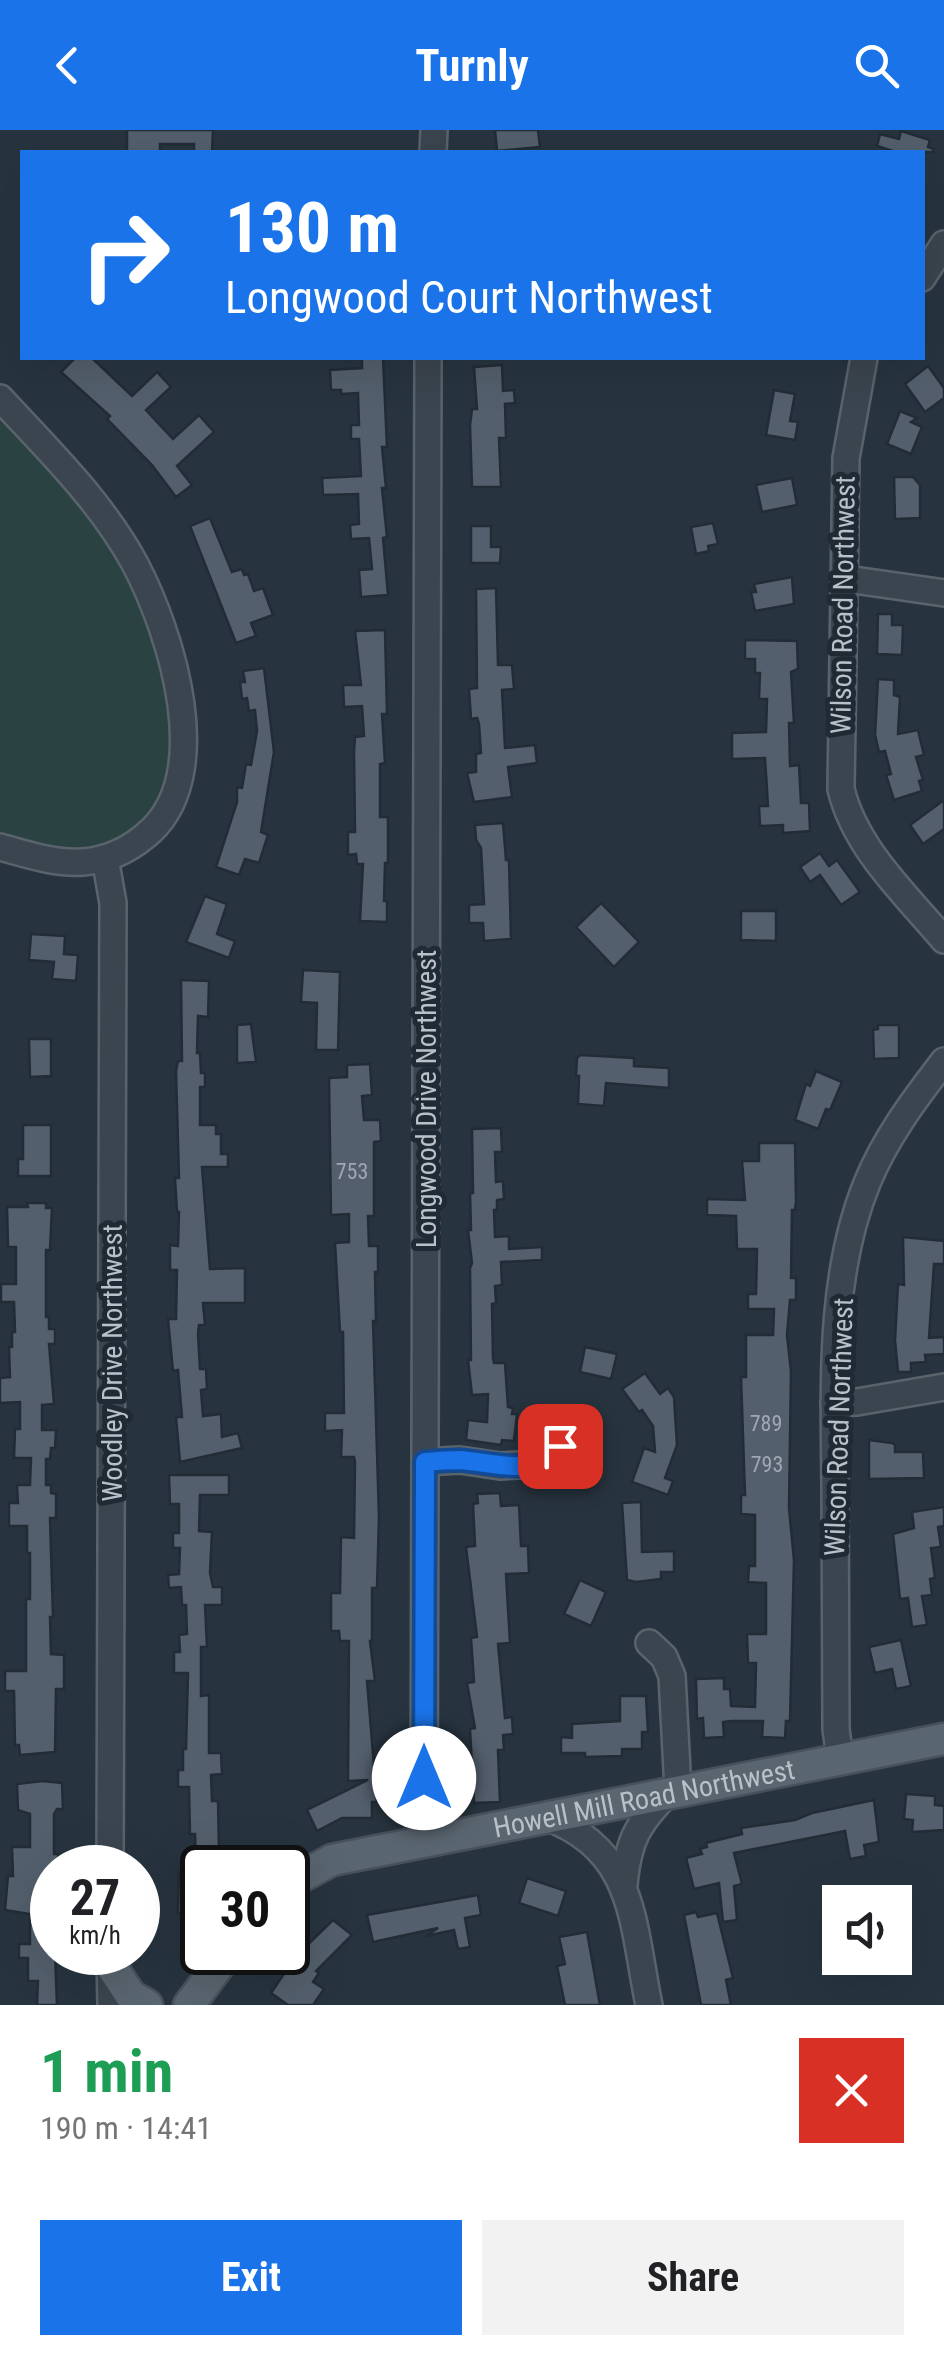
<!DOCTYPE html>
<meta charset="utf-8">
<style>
body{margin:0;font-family:"Roboto Condensed",sans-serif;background:#f2f2f2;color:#202124;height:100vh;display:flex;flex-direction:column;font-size:38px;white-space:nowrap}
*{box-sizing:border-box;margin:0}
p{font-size:32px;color:#757577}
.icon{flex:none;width:55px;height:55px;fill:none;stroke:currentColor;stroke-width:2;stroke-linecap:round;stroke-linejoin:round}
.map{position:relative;height:1875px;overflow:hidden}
.sheet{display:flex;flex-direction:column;background:#fff;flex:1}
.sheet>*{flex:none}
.guide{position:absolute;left:20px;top:20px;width:905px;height:210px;border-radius:0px;box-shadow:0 10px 40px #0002;background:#1a73e8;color:#fff;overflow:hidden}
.fabs{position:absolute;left:822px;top:1755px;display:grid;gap:20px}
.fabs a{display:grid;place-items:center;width:90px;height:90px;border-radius:0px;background:#fff;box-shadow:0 10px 40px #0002;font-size:50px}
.speed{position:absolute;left:30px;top:1715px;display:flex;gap:20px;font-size:50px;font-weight:700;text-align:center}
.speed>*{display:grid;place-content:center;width:130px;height:130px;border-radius:50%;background:#fff;box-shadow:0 10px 40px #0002;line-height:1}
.speed small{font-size:25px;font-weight:400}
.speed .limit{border:5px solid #111;border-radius:15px;background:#fff;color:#111}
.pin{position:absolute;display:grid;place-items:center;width:85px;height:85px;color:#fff;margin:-42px;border-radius:20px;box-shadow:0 5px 15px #0006}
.me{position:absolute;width:110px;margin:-55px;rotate:0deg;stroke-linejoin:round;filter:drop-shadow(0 0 8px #0008)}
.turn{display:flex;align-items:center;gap:35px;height:210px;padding:0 40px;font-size:45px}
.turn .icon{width:130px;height:130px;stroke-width:2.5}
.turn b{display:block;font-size:70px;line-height:85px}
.round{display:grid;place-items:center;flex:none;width:105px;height:105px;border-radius:0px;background:#f2f2f2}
.overview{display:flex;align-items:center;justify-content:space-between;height:170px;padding:0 40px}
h1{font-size:60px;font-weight:700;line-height:75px;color:#1e9e55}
.cta{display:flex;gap:20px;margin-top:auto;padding:20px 40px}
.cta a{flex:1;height:115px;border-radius:0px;background:#1a73e8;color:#fff;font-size:40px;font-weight:700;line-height:115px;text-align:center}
.cta a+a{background:#f2f2f2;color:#202124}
header{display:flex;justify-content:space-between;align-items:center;height:130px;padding:0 40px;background:#1a73e8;color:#fff;font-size:45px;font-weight:700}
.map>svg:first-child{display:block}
.green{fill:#2a4241}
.building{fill:#535f6c;stroke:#222c36;stroke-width:2.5}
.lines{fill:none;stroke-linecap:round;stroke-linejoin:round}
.minor-casing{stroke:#59636c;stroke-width:30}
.major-casing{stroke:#48515b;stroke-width:35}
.minor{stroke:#3b454f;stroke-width:25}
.major{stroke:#59656f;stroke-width:30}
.route-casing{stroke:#114b97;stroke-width:25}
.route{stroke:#1a73e8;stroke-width:18}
.labels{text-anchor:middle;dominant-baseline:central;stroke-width:10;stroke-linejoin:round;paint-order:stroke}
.number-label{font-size:22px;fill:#9fa8b2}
.street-label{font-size:28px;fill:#b8c0c9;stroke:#202a34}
</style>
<header><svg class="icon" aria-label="back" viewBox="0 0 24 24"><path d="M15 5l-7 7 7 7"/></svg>Turnly<svg class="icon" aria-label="search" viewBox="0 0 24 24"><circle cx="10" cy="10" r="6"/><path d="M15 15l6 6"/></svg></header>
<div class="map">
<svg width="944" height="1875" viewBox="0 0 944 1875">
<rect width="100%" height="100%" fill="#27343f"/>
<!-- green -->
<path class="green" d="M0,276L135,439L184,545L171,687L109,732L0,712Z"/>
<!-- building -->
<g class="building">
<path d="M127,0H213L212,22H194V14H160V22H127Z"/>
<path d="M495,0H538L540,17L497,21Z"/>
<path d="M901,1L930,10L928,17L934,19L933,22H896L877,16L880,4L899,9Z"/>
<path d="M75,228H92L132,266L157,242L171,257L146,280L173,309L199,285L214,302L177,336L192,355L176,367L152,335L107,289L110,286L61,242Z"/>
<path d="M362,228H383L387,317H382L386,358H382L387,407L383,408L388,465L361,467L359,440L372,439L369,408L351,409L350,395L359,394L358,364L323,365L322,348L361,346L359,309H351V295H359L358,263L341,264V260H331L330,240L362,238Z"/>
<path d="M502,235L503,261L514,260L515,273L505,274L506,308H499L501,357H472L470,295L472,279H477L474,237Z"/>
<path d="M928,236L944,258V268L925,282L905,254Z"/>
<path d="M774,260L795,264L790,291L798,292L795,310L766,305Z"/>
<path d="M900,281L917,288L911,292L922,297L911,324L887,314Z"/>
<path d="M894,347H913L920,355V388L895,389Z"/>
<path d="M792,348L797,375L762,382L756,355Z"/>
<path d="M210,388L232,442L242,439L244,445L248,444L254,461L263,458L273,485L251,493L256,506L236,513L190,396Z"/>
<path d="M713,393L718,414L708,416L709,421L696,424L691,397Z"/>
<path d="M471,396H491V417H501L500,433H471Z"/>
<path d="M792,447L794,474L755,481L751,462H756L754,454Z"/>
<path d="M496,458L498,535H512L514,559L502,560L505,618L535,615L537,633L508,637L512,667L474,672L467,643L476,642V624L481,623L479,594L477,588L471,589L469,559L477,558L476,459Z"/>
<path d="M878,484H892V495H903L902,525L877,524Z"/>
<path d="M385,500L387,584H382L385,633L380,634V687H388V733H385L384,771H387V792L360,791L363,734H357L356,724L348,725V702H355L354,622L355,607L364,606L362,576L344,577L343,555H361L355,501Z"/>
<path d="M745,510L797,511L798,539L791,542L794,593H789L790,636L799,635L801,673H809L810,701L783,703V695L760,696L759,676H768L765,628L732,629V603L766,602L767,569H759L760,543H755V529H745Z"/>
<path d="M264,538L274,622L261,702L268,705L259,733L245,729L239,745L216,737L237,672V657L242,658L246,634L251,635L257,601L255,580L249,581L247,568L242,569L240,552H245L243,541Z"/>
<path d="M878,549L894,550V565L900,567L898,604L918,600L924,625L916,627L923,650L919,651L922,661L894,670L886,645L891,644L885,621L879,622L875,605Z"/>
<path d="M944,670V699L923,714L910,695Z"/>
<path d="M503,693L506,730H509L511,809L484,811L483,793H469V775L484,774L481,718L476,710L475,695Z"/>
<path d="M820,723L829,736L837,730L860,762L841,775L820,745L810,752L800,737Z"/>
<path d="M205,766L227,774L217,804L235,811L229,828L186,812Z"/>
<path d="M601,773L639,812L614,837L576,797Z"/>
<path d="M741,781H776V811L741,810Z"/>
<path d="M31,804L65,806L64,824L78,825L76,851L52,849L54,832L29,830Z"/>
<path d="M303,840L340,842L338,920H316L317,873L301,872Z"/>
<path d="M181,850L209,851L208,887L198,886L197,923H200L201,943H205V957H200V995H216V1004H221V1024H228V1037H202L210,1139L245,1138V1173H203L205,1195H199L198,1204L200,1239H206L207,1259L201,1260L203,1286L221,1284L222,1307L238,1303L242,1318L180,1332L176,1287H182L178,1240L173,1241L168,1189H176L177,1140H170V1115L178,1116L179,1082H177L175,1048H179L176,941L178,931H182Z"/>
<path d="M251,894L256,932L237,933V895Z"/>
<path d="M878,895H899V928L874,929L873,900L878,899Z"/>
<path d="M29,909H51V946L30,947Z"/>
<path d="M580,925L634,928V936L669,938V958L606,953L604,976L578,974L579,946H576L577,928Z"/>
<path d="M370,934L372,965L362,966L364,990H380L381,1011L374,1012V1086H368L369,1116H378V1142H375L376,1191H373L379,1387L377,1458H372V1511H370L375,1551H367L377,1672H372V1688H342L317,1701L307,1680L368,1650L348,1651L349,1511H340L339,1501H331V1463H340L341,1407L354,1408L355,1332L354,1327H341L342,1300L325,1301V1283H344L343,1202H340L335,1113L349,1112V1084L331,1085L329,948L347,947V935Z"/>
<path d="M816,941L842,952L830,980L826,979L818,999L795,990L806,954L810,956Z"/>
<path d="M23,995H51V1046H18V1029H23Z"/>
<path d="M501,998L502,1022H495L496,1052L503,1051L504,1069L497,1070V1080H494L495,1107L509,1106V1119L542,1117V1130L501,1132L502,1155L495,1156L496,1173L492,1174L493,1228L494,1233H505L508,1277L513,1278L512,1284H517L514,1311L502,1310L501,1315L466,1310L468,1290L487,1292L488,1264L472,1265L468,1230H471L470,1138L472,1133L468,1100H471L470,1063H473L472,999Z"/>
<path d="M759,1013H795L796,1072L795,1080H792L791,1148H796V1170H790L787,1205L791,1241L789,1378L794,1430L790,1591H786L785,1608L762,1607L763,1591H731L723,1592L724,1607L704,1608L703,1588L697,1589L696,1549L724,1548V1559H730L731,1576L755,1577L756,1533H748L747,1504H766V1453L748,1452L749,1436H755V1385L741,1384V1365H745L741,1247H746V1205H773L774,1179H748V1164H756L757,1119H737L736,1086L707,1085V1069L745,1070L742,1031H759Z"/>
<path d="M27,1073H46V1078H52L50,1120H46V1187H49V1199H55V1214H49L54,1274L42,1275V1300H56L55,1318H51L50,1329H46V1355H51V1363L56,1364V1388H50L53,1487H50L51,1524L64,1525V1559H56L55,1622L20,1625L19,1615H15L14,1561H5V1541H26V1469H30V1423H27V1396H9V1373H18L17,1355H30L31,1328H14L15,1299H20V1272L0,1273V1248L10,1247L9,1217H12V1202H15L14,1172H1V1154H16V1117H8L7,1077H28Z"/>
<path d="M903,1107L944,1111V1134H934L929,1208L944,1207V1224L925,1225L926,1232L911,1233V1242H898L895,1210L898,1154L904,1155Z"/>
<path d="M585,1217L617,1224L611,1249L580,1242Z"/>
<path d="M645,1243L660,1264L668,1258L674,1267L677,1315L665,1348L673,1351L668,1365L632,1352L644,1318L655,1322L653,1296L642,1280L639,1282L622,1259Z"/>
<path d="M869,1310L892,1313L895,1315V1322H923L924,1348L869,1349Z"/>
<path d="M169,1345H229V1365H200L199,1401L212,1402L210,1443L213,1457H222V1475H205L207,1517H201V1566L209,1565V1623H221L222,1644L211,1645L212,1671H218L219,1720L214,1721L213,1738H202L199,1783H178L179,1742L187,1743V1735H196L195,1704H190L189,1657H178V1640H183V1619H186L188,1543H174V1522H180L179,1505L187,1504L186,1475H182L181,1457L169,1458L168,1445L179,1444L180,1418H173V1403H179V1374H170Z"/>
<path d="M500,1363L501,1376L519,1375L521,1416H528L529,1443L506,1444L510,1513L498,1514L505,1588L512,1587L513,1604L503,1605L504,1620H498L500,1672L474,1673L470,1599L475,1598L467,1553L474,1552L471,1508L477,1507L466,1417L475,1416L473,1374L478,1373L477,1364Z"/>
<path d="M641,1372L642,1422L674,1421V1442H661V1449L636,1452L627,1450L622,1373Z"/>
<path d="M944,1377V1396L938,1397L941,1417L931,1418L935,1448L930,1449L932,1465L922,1466L927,1495L912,1497L908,1468L900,1469L893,1404L914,1398L912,1382Z"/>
<path d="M580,1450L606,1462L591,1496L564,1484Z"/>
<path d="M901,1510L911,1556L896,1559L892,1539L875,1543L869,1517Z"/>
<path d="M620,1566H646L648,1602H642V1619H622V1626L585,1627V1623H561V1607L572,1608V1594L620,1591Z"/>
<path d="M42,1651L62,1653L63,1679H57L54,1684V1724H58L59,1737H52V1822H55L57,1875H37L38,1851H28V1828H19V1814H30V1784L5,1780L8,1746H13L12,1717H30V1684L18,1680L17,1654Z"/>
<path d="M906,1664L935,1666V1675L944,1676V1700L912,1702L913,1690L904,1689Z"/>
<path d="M874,1670L879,1712L864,1715L866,1726L850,1729L845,1701L734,1723L742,1754L734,1756L737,1790L723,1792L719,1753L694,1759L686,1728L702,1724L700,1719L707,1717L706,1713L742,1704L741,1698L795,1690L812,1683Z"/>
<path d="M527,1748L566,1761L558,1786L519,1773Z"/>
<path d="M478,1765L481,1785L465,1788L470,1817L458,1819L454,1800L426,1806L438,1798L373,1812L367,1785Z"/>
<path d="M696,1782L698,1787L717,1783L733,1848L726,1850L731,1875H701L684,1785Z"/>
<path d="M333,1790L352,1805L316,1841L319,1843L313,1852L324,1859L313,1875H288L271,1863L296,1826Z"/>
<path d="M587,1802L600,1875H565L557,1836L565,1834L559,1807Z"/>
</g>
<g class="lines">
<!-- minor casing -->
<g class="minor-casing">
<g id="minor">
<path d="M433,22L434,0"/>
<path d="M922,148L944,114"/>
<path d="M864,228L846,328L841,659C855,718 906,765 944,810"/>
<path d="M0,268C48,320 101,371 135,434C171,502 218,648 145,706C127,721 106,730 83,732C55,734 26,724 0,717"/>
<path d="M847,449L944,463"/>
<path d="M105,728L113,773L110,1738"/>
<path d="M834,1273L857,1272L944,1257"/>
<path d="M425,1332L460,1330L500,1336L538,1334L553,1325L564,1306"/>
<path d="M649,1513L664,1527L672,1546L678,1660"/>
<path d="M840,1628L836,1599C836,1517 835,1436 835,1355C834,1256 829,1146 867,1053C886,1007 914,970 944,931"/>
<path d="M546,1687C636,1720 632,1793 649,1875"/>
<path d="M427,1711L424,1687L428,228"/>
<path d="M624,1755C628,1711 637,1694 669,1662"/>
<path d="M110,1827L111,1875"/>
</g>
</g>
<!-- major casing -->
<g class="major-casing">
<g id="major">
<path id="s1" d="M288,1754L332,1730L944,1609"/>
<path d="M110,1834L131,1866L147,1875"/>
<path d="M189,1875L229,1822"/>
</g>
</g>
<!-- minor -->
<use href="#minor" class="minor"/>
<!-- major -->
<use href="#major" class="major"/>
</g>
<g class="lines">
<!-- route casing -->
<g class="route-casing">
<path id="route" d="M424,1648L425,1332C436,1331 448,1330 459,1330C494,1332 535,1349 560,1316"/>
</g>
<!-- route -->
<use href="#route" class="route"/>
</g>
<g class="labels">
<!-- number labels -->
<g class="number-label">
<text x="352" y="1041">753</text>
<text x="766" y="1293">789</text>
<text x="767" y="1334">793</text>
</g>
<!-- street labels -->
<g class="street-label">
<text transform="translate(843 475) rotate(-89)">Wilson Road Northwest</text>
<text transform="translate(426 969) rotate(-90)">Longwood Drive Northwest</text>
<text transform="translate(112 1233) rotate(-90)">Woodley Drive Northwest</text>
<text transform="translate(839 1297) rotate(-88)">Wilson Road Northwest</text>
<text stroke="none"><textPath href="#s1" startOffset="368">Howell Mill Road Northwest</textPath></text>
</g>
</g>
</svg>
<div class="fabs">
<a><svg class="icon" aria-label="sound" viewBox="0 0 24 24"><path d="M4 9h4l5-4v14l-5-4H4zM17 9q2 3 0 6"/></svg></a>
</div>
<div class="speed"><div>27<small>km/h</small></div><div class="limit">30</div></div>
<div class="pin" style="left:560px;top:1316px;background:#d93025"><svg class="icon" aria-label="arrive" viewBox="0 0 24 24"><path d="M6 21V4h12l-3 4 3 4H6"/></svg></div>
<svg class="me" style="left:424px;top:1648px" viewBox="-20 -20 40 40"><circle r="19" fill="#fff"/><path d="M0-13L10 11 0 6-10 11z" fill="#1a73e8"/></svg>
<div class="guide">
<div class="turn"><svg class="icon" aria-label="right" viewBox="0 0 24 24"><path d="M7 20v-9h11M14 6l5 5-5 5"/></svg><div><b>130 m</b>Longwood Court Northwest</div></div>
</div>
</div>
<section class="sheet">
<div class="overview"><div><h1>1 min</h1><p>190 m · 14:41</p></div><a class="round" style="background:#d93025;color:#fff"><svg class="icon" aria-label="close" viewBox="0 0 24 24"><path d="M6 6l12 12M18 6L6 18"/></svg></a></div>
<div class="cta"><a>Exit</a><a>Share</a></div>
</section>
